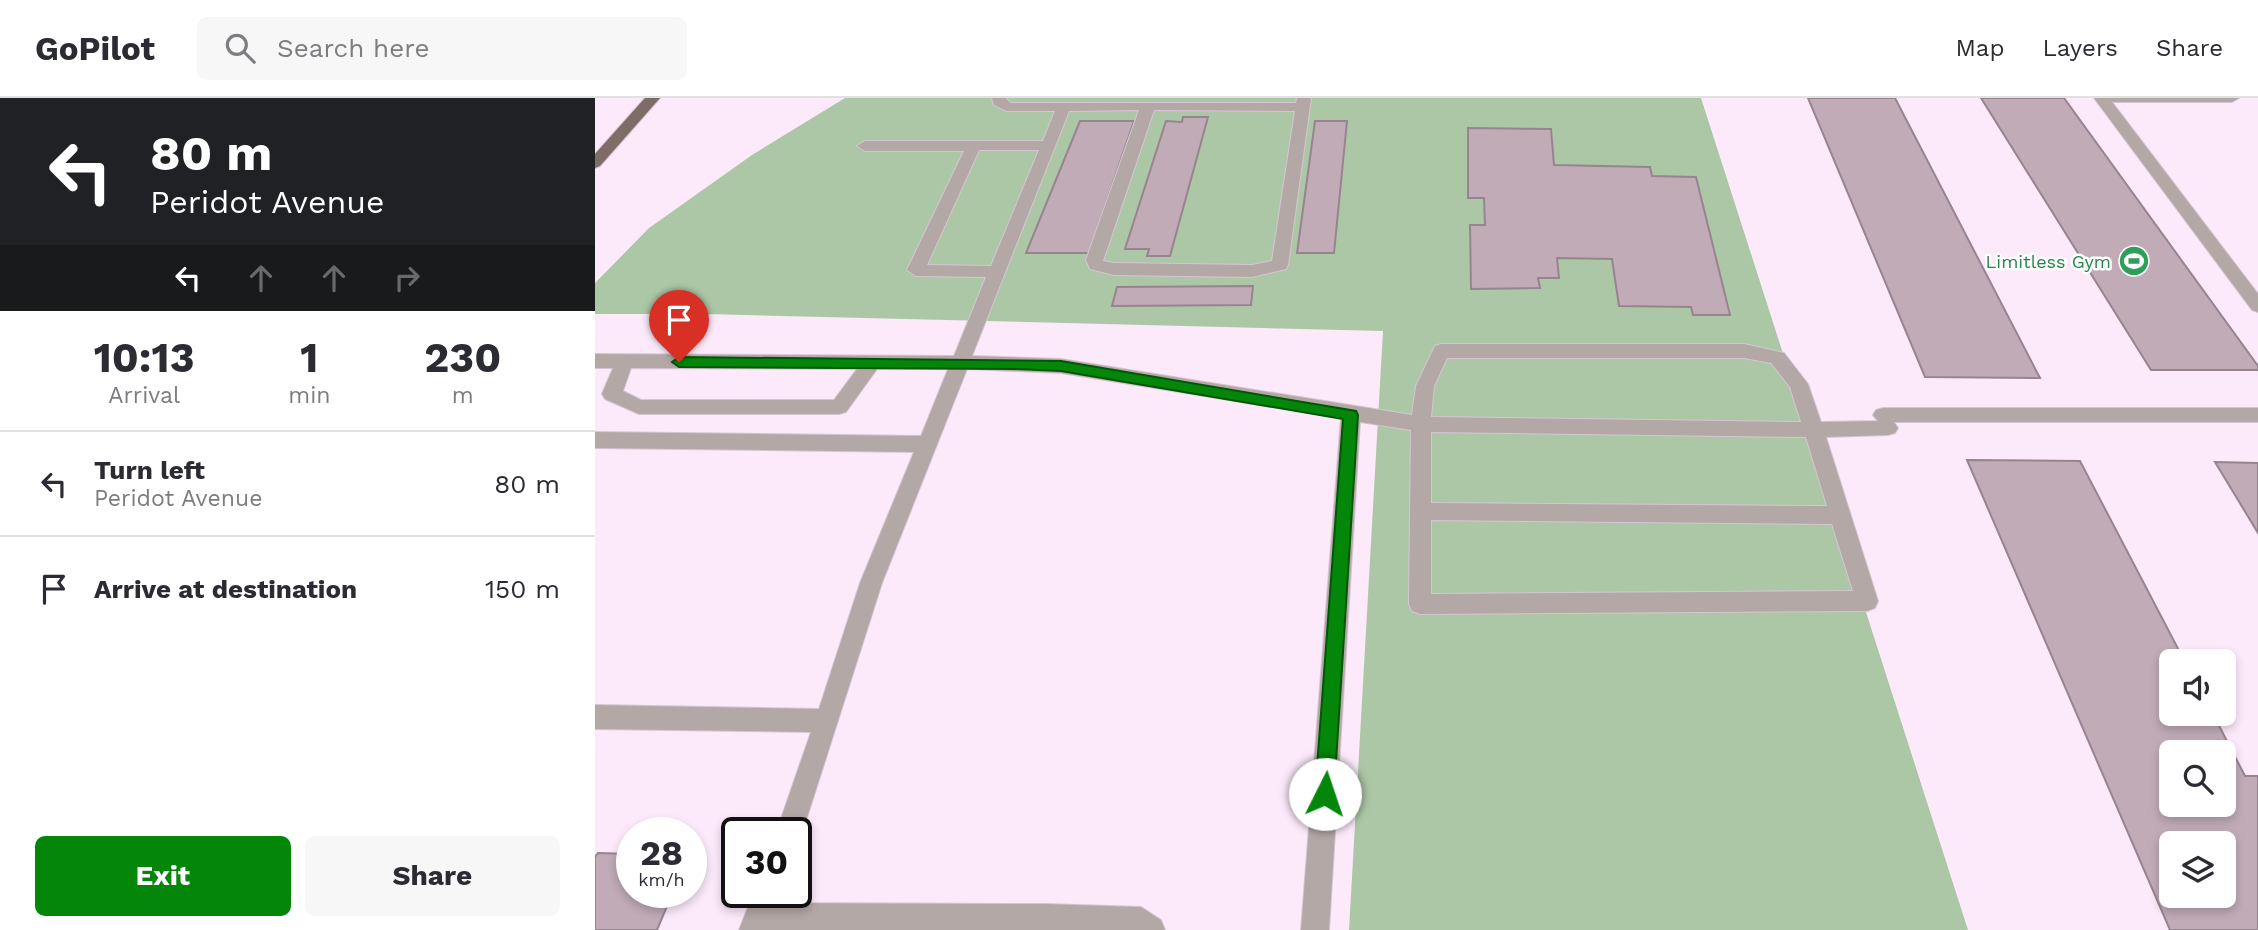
<!DOCTYPE html>
<style>
body{margin:0;font-family:"Work Sans",sans-serif;background:#f7f7f7;color:#2b2b33;height:100vh;display:flex;flex-direction:column;font-size:26px;white-space:nowrap}
*{box-sizing:border-box;margin:0}
p{font-size:23px;color:#7c7c81}
.icon{flex:none;width:38px;height:38px;fill:none;stroke:currentColor;stroke-width:2;stroke-linecap:round;stroke-linejoin:round}
.map{position:relative;flex:1;overflow:hidden}
.sheet{display:flex;flex-direction:column;background:#fff;width:595px}
.sheet>*{flex:none}
.hud{background:#202124;color:#fff;overflow:hidden}
.controls{position:absolute;left:1564px;top:551px;display:grid;gap:14px}
.controls a{display:grid;place-items:center;width:77px;height:77px;border-radius:10px;background:#fff;box-shadow:0 4px 10px #0003;font-size:35px}
.speed{position:absolute;left:21px;top:719px;display:flex;gap:14px;font-size:35px;font-weight:700;text-align:center}
.speed>*{display:grid;place-content:center;width:91px;height:91px;border-radius:50%;background:#fff;box-shadow:0 4px 10px #0003;line-height:1}
.speed small{font-size:18px;font-weight:400}
.speed .limit{border:4px solid #111;border-radius:10px;background:#fff;color:#111}
.pin{position:absolute;display:grid;place-items:center;width:60px;height:60px;color:#fff;margin:-72px -30px;border-radius:50% 50% 50% 0;rotate:-45deg;box-shadow:0 0 7px #0007}
.pin .icon{rotate:45deg}
.me{position:absolute;width:77px;margin:-38px;rotate:4deg;stroke-linejoin:round;filter:drop-shadow(0 0 5px #0008)}
.turn{display:flex;align-items:center;gap:24px;height:147px;padding:0 35px;font-size:32px}
.turn .icon{width:91px;height:91px;stroke-width:2.5}
.turn b{display:block;font-size:49px;line-height:60px}
.lanes{display:flex;align-items:center;height:66px;padding:0 35px;background:#0003;justify-content:center;gap:35px;direction:ltr}
.lanes .off{opacity:.35}
.eta{display:flex;justify-content:space-evenly;align-items:center;height:119px;text-align:center}
.eta b{font-size:42px;font-weight:700;line-height:49px}
.cta{display:flex;gap:14px;margin-top:auto;padding:14px 35px}
.cta a{flex:1;height:80px;border-radius:10px;background:#03860a;color:#fff;font-size:28px;font-weight:700;line-height:80px;text-align:center}
.cta a+a{background:#f7f7f7;color:#2b2b33}
ul{padding:0;list-style:none}
li{display:flex;align-items:center;gap:21px;height:105px;padding:0 35px;border-top:2px solid #e1e1e2}
li div{flex:1}
li b{display:block;font-size:26px}
li em{font-style:normal}
header{display:flex;align-items:center;gap:42px;box-sizing:border-box;height:98px;padding:0 35px;background:#fff;border-bottom:2px solid #e1e1e2}
header strong{font-size:33px}
nav{display:flex;gap:38px;margin-inline-start:auto;font-size:24px}
.search{width:490px;height:63px;background:#f7f7f7;display:flex;align-items:center;gap:18px;box-sizing:border-box;padding:0 24px;border-radius:10px;color:#7c7c81;font-size:26px}
main{display:flex;flex:1;min-height:0}
.map>svg:first-child{display:block}
.green{fill:#acc7a6}
.building{fill:#c0abb7;stroke:#98848f;stroke-width:2;fill-rule:evenodd}
.lines{fill:none;stroke-linecap:round;stroke-linejoin:round}
.minor-casing{stroke:#d6c6d4;stroke-width:2}
.major-casing{stroke:#d6c6d4;stroke-width:2}
.minor{fill:#b3a8a5;fill-rule:evenodd}
.major{fill:#7f6c67;fill-rule:evenodd}
.route{fill:#03860a;stroke:#025706;stroke-width:2}
.labels{text-anchor:middle;dominant-baseline:central;stroke-width:5;stroke-linejoin:round;paint-order:stroke}
.leisure-label{font-size:18px;fill:#27864d;stroke:#fefefe;text-anchor:end}
</style>
<header>
<strong>GoPilot</strong>
<div class="search"><svg class="icon" aria-label="search" viewBox="0 0 24 24"><circle cx="10" cy="10" r="6"/><path d="M15 15l6 6"/></svg>Search here</div>
<nav><a>Map</a><a>Layers</a><a>Share</a></nav>
</header>
<main>
<section class="sheet">
<div class="hud">
<div class="turn"><svg class="icon" aria-label="left" viewBox="0 0 24 24"><path d="M17 20v-9H6M10 6l-5 5 5 5"/></svg><div><b>80 m</b>Peridot Avenue</div></div>
<div class="lanes"><svg class="icon" aria-label="left" viewBox="0 0 24 24"><path d="M17 20v-9H6M10 6l-5 5 5 5"/></svg><svg class="icon off" aria-label="ahead" viewBox="0 0 24 24"><path d="M12 20V5M6 11l6-6 6 6"/></svg><svg class="icon off" aria-label="ahead" viewBox="0 0 24 24"><path d="M12 20V5M6 11l6-6 6 6"/></svg><svg class="icon off" aria-label="right" viewBox="0 0 24 24"><path d="M7 20v-9h11M14 6l5 5-5 5"/></svg></div>
</div>
<div class="eta">
<div><b>10:13</b><p>Arrival</p></div>
<div><b>1</b><p>min</p></div>
<div><b>230</b><p>m</p></div>
</div>
<ul>
<li><svg class="icon" aria-label="left" viewBox="0 0 24 24"><path d="M17 20v-9H6M10 6l-5 5 5 5"/></svg><div><b>Turn left</b><p>Peridot Avenue</p></div><em>80 m</em></li>
<li><svg class="icon" aria-label="arrive" viewBox="0 0 24 24"><path d="M6 21V4h12l-3 4 3 4H6"/></svg><div><b>Arrive at destination</b></div><em>150 m</em></li>
</ul>
<div class="cta"><a>Exit</a><a>Share</a></div>
</section>
<div class="map">
<svg width="1663" height="832" viewBox="0 0 1663 832">
<rect width="100%" height="100%" fill="#fceafa"/>
<!-- green -->
<path class="green" d="M250,0H1106L1373,832H754L788,233L111,216H0V185L54,130L157,57Z"/>
<!-- building -->
<g class="building">
<path d="M1213,0H1300L1445,280L1330,279Z"/>
<path d="M1386,0H1469L1663,268V272H1556Z"/>
<path d="M588,19H613L575,158H552L554,151H530L571,23L587,24Z"/>
<path d="M485,23H539L494,155H431Z"/>
<path d="M720,23H752L739,155H702Z"/>
<path d="M873,30L956,31L959,67L1055,69L1057,78L1101,79L1135,217H1098L1096,209L1024,208L1017,161L962,160L964,180H943L945,190L876,191L875,127H890L889,100H873Z"/>
<path d="M658,188L656,207L517,208L522,189Z"/>
<path d="M1372,362L1485,363L1590,564H1577V616H1618L1650,678H1663V832H1575ZM1577,654H1629V707H1577ZM1577,746H1629V798H1577Z"/>
<path d="M1620,364L1663,365V435Z"/>
<path d="M3,755L37,756V794H78L62,832H0V759Z"/>
</g>
<g class="lines">
<!-- minor casing -->
<g class="minor-casing">
<g id="minor">
<path d="M397,0H411L415,5H701L702,0H716L693,167L691,171L657,179L519,177L495,171L491,162L544,12L474,13L377,258L466,261L817,317L821,288L840,248L846,246H1149L1189,255L1213,286L1226,324L1283,323L1278,317L1281,312L1288,310H1663V324H1299L1303,330L1300,335L1293,337L1231,339L1283,503L1280,510L1272,513L825,516L817,513L814,506L816,332L765,324L734,832H706L746,320L466,275L372,271L287,485L207,735L201,745V735H181L216,634L0,631V607L224,611L265,485L319,354L0,350V334L326,338L353,271H282L251,314L244,316H44L10,301L7,296L18,270H0V256L359,258L391,179L321,178L312,172L369,53H270L262,48L270,43H448L460,13H412L399,7ZM559,12L700,13L677,163L657,167L519,165L508,163ZM384,52H444L396,168L332,167ZM852,260H1149L1176,265L1195,289L1206,324L836,319L839,288ZM36,270L262,271L239,302H46L28,293ZM836,334L1211,339L1232,408L836,405ZM836,422L1237,426L1258,493L836,496Z"/>
<path d="M1499,0H1644L1637,4H1517L1663,196V214L1657,212Z"/>
<path d="M159,794H186L182,805L451,806L546,809L566,822L570,832H144Z"/>
</g>
</g>
<!-- major casing -->
<g class="major-casing">
<path id="major" d="M50,0H65L5,68L0,70V56Z"/>
</g>
<!-- minor -->
<use href="#minor" class="minor"/>
<!-- major -->
<use href="#major" class="major"/>
</g>
<!-- route -->
<path class="route" d="M84,259L466,263L761,313L763,317L739,696L737,703L730,706L723,703L720,696L748,321L466,273L421,271L84,269L77,264Z"/>
<!-- icons -->
<defs>
<g id="stadium-disc" transform="scale(1.575)"><circle r="9.5" fill="#2e9e5b" stroke="#fefefe"/><path d="M0-5a6.5 5 0 1 0 0 10a6.5 5 0 1 0 0-10ZM-3.5-1.8h7v3.6h-7Z" fill="#fff"/></g>
</defs>
<g fill-rule="evenodd">
<use href="#stadium-disc" x="1539" y="163"/>
</g>
<g class="labels">
<!-- leisure labels -->
<g class="leisure-label">
<text x="1516" y="163">Limitless Gym</text>
</g>
</g>
</svg>
<div class="controls">
<a><svg class="icon" aria-label="sound" viewBox="0 0 24 24"><path d="M4 9h4l5-4v14l-5-4H4zM17 9q2 3 0 6"/></svg></a>
<a><svg class="icon" aria-label="search" viewBox="0 0 24 24"><circle cx="10" cy="10" r="6"/><path d="M15 15l6 6"/></svg></a>
<a><svg class="icon" aria-label="layers" viewBox="0 0 24 24"><path d="M12 4l9 5-9 5-9-5zM3 14l9 5 9-5"/></svg></a>
</div>
<div class="speed"><div>28<small>km/h</small></div><div class="limit">30</div></div>
<div class="pin" style="left:84px;top:264px;background:#d93025"><svg class="icon" aria-label="arrive" viewBox="0 0 24 24"><path d="M6 21V4h12l-3 4 3 4H6"/></svg></div>
<svg class="me" style="left:730px;top:696px" viewBox="-20 -20 40 40"><circle r="19" fill="#fff"/><path d="M0-13L10 11 0 6-10 11z" fill="#03860a"/></svg>
</div>
</main>
